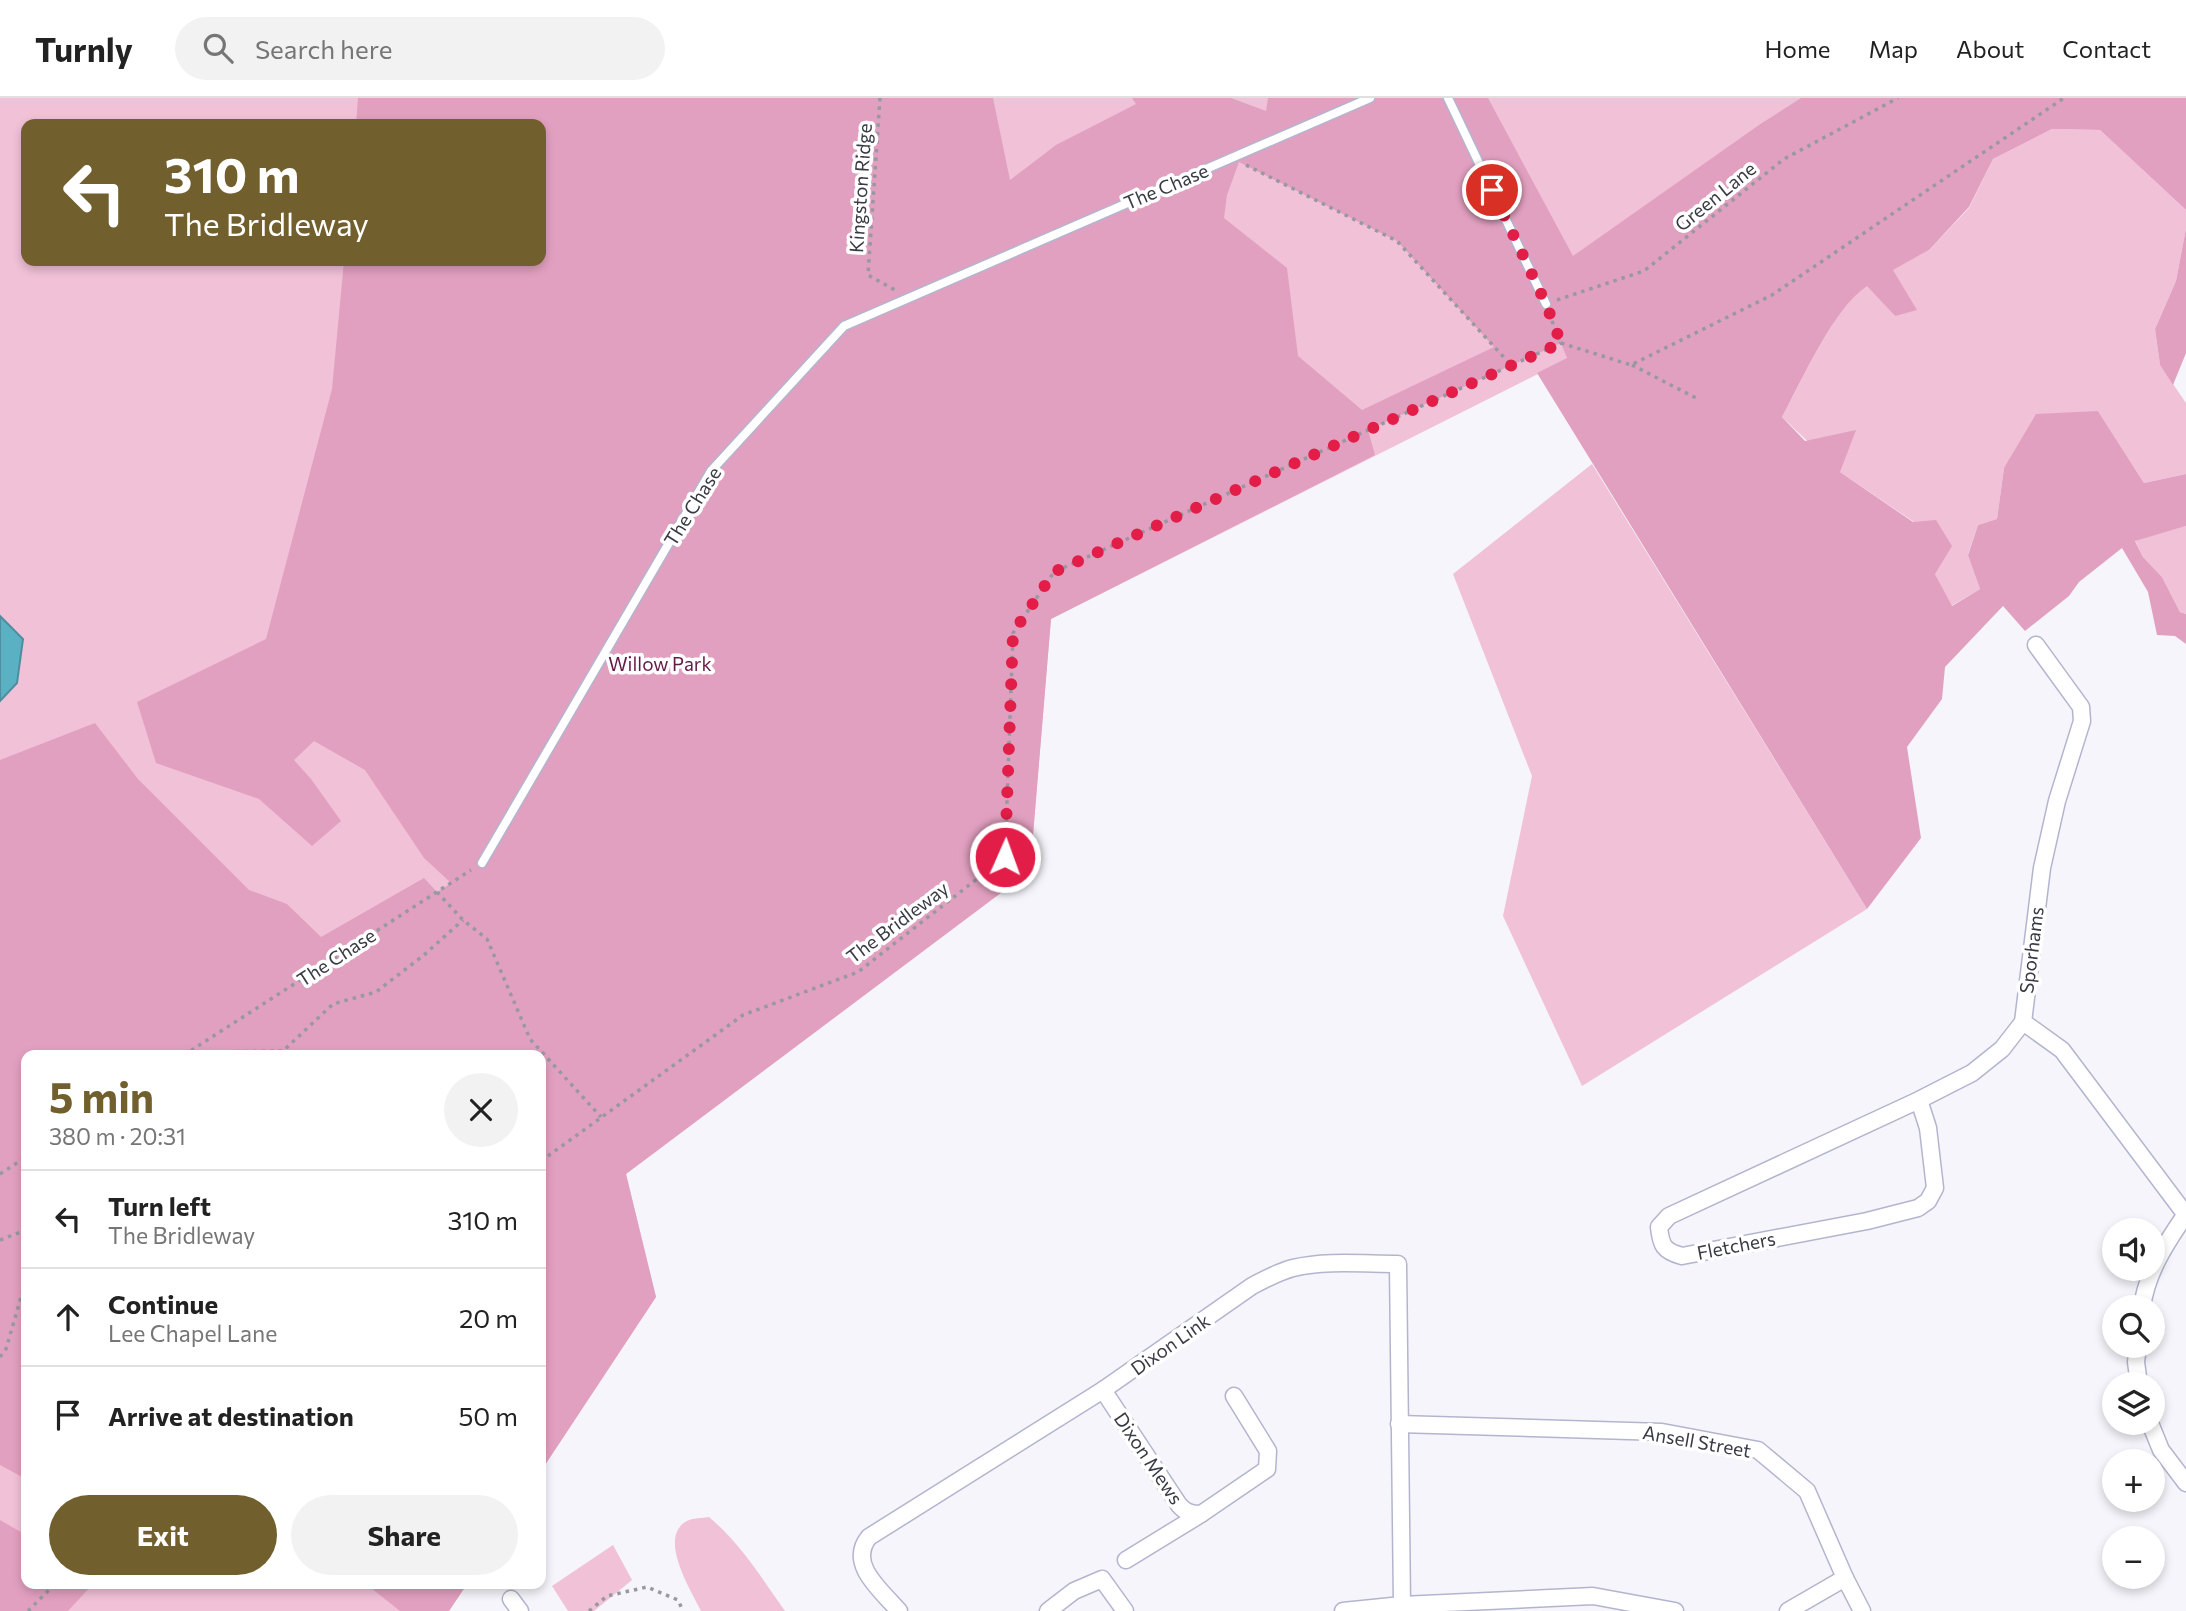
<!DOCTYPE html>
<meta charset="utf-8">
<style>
body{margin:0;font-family:Commissioner,sans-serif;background:#f2f2f2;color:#222;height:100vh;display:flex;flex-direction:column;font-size:26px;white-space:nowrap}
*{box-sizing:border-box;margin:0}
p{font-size:23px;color:#767676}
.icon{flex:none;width:38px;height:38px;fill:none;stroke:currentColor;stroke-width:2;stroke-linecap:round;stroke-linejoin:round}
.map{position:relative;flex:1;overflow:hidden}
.details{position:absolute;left:21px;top:952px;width:525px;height:539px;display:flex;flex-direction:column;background:#fff;border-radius:14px;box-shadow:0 4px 10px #0003}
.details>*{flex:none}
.hud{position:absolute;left:21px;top:21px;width:525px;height:147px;border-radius:14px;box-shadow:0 4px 10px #0003;background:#715f2d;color:#fff;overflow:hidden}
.controls{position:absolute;left:2102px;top:1120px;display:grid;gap:14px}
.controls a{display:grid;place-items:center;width:63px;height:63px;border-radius:50%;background:#fff;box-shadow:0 4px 10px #0003;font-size:35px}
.pin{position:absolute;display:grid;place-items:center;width:60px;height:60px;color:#fff;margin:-30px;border:4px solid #fff;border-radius:50%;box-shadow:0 2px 7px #0007}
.me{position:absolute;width:77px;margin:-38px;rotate:2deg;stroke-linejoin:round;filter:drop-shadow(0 0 5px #0008)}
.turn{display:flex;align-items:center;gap:24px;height:147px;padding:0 28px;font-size:32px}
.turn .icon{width:91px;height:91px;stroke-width:2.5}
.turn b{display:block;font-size:49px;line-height:60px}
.round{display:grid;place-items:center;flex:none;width:74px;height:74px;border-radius:37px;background:#f2f2f2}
.head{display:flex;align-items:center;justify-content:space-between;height:119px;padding:0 28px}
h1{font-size:42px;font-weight:700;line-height:52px;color:#715f2d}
.primary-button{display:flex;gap:14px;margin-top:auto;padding:14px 28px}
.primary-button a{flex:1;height:80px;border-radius:42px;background:#715f2d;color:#fff;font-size:28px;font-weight:700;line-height:80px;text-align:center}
.primary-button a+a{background:#f2f2f2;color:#222}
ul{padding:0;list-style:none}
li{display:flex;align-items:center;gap:21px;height:98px;padding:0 28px;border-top:2px solid #e0e0e0}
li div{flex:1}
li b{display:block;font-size:26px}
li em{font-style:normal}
header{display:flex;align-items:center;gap:42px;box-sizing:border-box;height:98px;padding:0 35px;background:#fff;border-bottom:2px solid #e0e0e0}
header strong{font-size:33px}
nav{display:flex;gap:38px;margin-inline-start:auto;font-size:24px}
.search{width:490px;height:63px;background:#f2f2f2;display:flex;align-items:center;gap:18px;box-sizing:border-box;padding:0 24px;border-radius:38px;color:#767676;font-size:26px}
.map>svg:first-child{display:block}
.green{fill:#f1c1d7;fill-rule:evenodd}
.forest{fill:#e2a0c0;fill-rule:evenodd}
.water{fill:#5ab1c4;stroke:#508d9e;stroke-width:2}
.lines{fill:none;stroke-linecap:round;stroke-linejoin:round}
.lane-casing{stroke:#b3b5cf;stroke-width:11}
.street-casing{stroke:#b3b5cf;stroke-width:19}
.path{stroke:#9798a0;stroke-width:3.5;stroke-dasharray:3.5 5;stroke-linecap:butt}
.lane{stroke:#fff;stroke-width:8}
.street{stroke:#fff;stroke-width:16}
.route{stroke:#e11d48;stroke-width:12;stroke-dasharray:0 21.6}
.labels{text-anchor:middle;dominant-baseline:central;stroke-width:7;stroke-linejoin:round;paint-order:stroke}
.street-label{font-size:19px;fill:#393a44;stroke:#fff}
.park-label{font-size:19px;fill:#651946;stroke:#fff}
</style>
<header>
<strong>Turnly</strong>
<div class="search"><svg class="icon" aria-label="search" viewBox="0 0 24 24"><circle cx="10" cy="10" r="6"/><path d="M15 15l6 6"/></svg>Search here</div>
<nav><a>Home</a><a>Map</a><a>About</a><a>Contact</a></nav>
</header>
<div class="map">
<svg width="2186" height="1513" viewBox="0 0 2186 1513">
<rect width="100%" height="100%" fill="#f5f5fb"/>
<!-- green -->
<g class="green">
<path d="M0,0H2056L1810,139L1051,521L1030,773L626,1076L656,1199L541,1373V957H26V1486H467L449,1513H0ZM26,26H541V163H26Z"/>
<path d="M2052,31L2100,32L2186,112V130L2176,183L2155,231L2160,267L2186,305V376L2144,385L2098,313L2004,370L1997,421L1978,427L1968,456L1980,491L1951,508L1935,476L1914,424L1840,374L1782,319C1802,282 1834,211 1867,187L1895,218L1892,172L1929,152L1969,110L1993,61Z"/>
<path d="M1592,366L1867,811L1582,988L1503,818L1532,678L1453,476Z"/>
<path d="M2186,428V516L2180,514L2162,479L2143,459L2135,442Z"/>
<path d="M709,1419C741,1446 761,1479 785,1513H701C691,1492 657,1439 687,1423C692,1420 703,1420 709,1419Z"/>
<path d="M613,1447L632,1482L594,1513H568L552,1488Z"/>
</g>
<!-- forest -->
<g class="forest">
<path d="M358,0H993L1010,82L1056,47L1136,6L1132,0H1231L1266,13L1268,0H1488L1573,158L1759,27L1801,0H2186V112L2100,32L2052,31L1993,61L1969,109L1929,152L1893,172L1917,212L1895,218L1867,188C1834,210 1802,282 1782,319L1805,343L1856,332L1840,374L1913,424L1936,422L1952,448L1935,476L1952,508L1980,491L1968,457L1978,427L1997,421L2004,370L2036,316L2098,313L2144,385L2186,376V428L2135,443L2143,459L2162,479L2180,514L2186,516V546L2175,538L2157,537L2148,494L2122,450L2079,484L2069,498L2025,533L2003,508L1945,569L1942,601L1907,649L1921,740L1867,811L1537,275L1567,260L1561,245L1368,332L1375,357L1051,521L1030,773L626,1076L656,1199L541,1373V957H26V1381L0,1367V662L95,625L138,681L249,792L287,806L321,839L424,780L437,794L451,785L424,760L365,672L314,643L294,662L311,681L341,723L312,748L259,701L156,665L137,604L266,541L332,291L344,163H541V26H356ZM1239,64L1397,143L1494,249L1362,312L1298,258L1287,170L1224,120L1227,97Z"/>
<path d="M2186,130V255L2173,287L2160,267L2155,231L2176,183Z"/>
<path d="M0,1422L26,1437V1486H93L68,1513H0Z"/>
<path d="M366,1486H467L449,1513H400Z"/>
</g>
<!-- water -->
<path class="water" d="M0,518L23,541L17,585L0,603Z"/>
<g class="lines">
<!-- lane casing -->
<g class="lane-casing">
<g id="lane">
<path d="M1448,0L1546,206"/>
<path d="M482,765L711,373L844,228L1370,0"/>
</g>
</g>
<!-- street casing -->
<g class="street-casing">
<g id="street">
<path d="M2036,547L2081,609L2082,623L2057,703L2042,770L2023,924L2062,952L2186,1117"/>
<path d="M1919,1002L1669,1118L1659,1129C1661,1147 1663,1153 1682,1158L1867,1123L1918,1110L1928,1103L1935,1090L1928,1030L1919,1002L1972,975L2002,951L2023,924"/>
<path d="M2142,1209C2147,1174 2166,1145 2186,1116"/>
<path d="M2138,1248L2136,1264L2139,1286"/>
<path d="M1103,1292L1179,1407C1185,1414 1191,1416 1201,1416L1267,1371L1268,1353L1234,1298"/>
<path d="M2150,1325L2161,1352L2186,1385"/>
<path d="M1399,1326L1662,1334L1758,1352L1807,1393L1845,1480L1862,1513"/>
<path d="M1126,1462L1201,1416"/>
<path d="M511,1501L520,1513"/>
<path d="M899,1513C881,1492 847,1466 869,1439L1103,1292L1252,1188C1265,1181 1278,1174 1293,1170C1326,1162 1364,1166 1398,1166L1402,1507"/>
<path d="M1048,1513L1074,1493L1102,1481L1125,1513"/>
<path d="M1343,1513L1402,1507L1593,1498L1675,1513"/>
<path d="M1788,1513L1845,1480"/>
</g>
</g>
<!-- path -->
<g class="path">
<path d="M880,0L868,177L895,192"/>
<path d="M1246,67L1397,143L1511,267"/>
<path d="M1557,202L1644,173L1784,61L1898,0"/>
<path d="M1549,215L1560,244"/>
<path d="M1561,245L1631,267L1772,197L2064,0"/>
<path d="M1632,267L1696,300"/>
<path d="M437,794L463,822L487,841L530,941L601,1019"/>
<path d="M184,957L471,772"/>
<path d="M205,957V954L283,953L333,906L376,894L424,857L463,822"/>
<path d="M541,1063L743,917L858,874L1005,759L1013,535L1054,474L1561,245"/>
<path d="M0,1076L26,1059"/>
<path d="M0,1142L26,1132"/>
<path d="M0,1259L6,1251L26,1182"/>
<path d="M28,1513L55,1486"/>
<path d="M589,1513L607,1498L647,1489L678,1502L683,1513"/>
</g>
<!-- lane -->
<use href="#lane" class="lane"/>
<!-- street -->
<use href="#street" class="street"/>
</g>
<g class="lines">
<!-- route -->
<path class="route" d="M1005,759L1013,535L1054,474L1561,245L1546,206L1492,92"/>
</g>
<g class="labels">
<!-- street labels -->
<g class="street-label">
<text transform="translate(1166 88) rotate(-23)">The Chase</text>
<text transform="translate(860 90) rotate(-86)">Kingston Ridge</text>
<text transform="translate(1715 98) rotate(-39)">Green Lane</text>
<text transform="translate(692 408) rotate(-58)">The Chase</text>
<text transform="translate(897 824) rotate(-37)">The Bridleway</text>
<text transform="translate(2031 852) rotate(-83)">Sporhams</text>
<text transform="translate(336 859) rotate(-33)">The Chase</text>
<text transform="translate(1736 1147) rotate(-11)">Fletchers</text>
<text transform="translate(1170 1246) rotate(-35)">Dixon Link</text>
<text transform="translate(1697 1343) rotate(10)">Ansell Street</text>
<text transform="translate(1149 1360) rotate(56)">Dixon Mews</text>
</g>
<!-- park labels -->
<g class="park-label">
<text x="660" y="565">Willow Park</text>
</g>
</g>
</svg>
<div class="controls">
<a><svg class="icon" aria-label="sound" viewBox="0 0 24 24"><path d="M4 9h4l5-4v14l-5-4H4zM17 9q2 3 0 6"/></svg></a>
<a><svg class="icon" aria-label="search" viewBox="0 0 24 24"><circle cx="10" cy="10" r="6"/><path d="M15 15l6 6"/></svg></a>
<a><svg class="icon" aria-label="layers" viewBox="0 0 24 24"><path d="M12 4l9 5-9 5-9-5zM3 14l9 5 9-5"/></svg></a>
<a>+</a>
<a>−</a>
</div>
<div class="pin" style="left:1492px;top:92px;background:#d93025"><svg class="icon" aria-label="arrive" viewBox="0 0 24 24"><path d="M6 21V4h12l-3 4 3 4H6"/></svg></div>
<svg class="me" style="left:1005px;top:759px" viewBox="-20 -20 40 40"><circle r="17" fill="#e11d48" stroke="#fff" stroke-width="3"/><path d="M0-11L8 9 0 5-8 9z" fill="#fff"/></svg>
<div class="hud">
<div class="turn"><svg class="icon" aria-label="left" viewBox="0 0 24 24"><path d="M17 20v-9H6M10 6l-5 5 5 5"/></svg><div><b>310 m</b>The Bridleway</div></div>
</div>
<section class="details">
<div class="head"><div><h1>5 min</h1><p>380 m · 20:31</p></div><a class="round"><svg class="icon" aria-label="close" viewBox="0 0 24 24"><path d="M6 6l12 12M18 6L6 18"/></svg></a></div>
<ul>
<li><svg class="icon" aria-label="left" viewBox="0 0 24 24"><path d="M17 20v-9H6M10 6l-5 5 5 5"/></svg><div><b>Turn left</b><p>The Bridleway</p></div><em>310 m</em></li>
<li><svg class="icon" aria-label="ahead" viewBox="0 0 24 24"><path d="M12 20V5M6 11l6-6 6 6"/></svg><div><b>Continue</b><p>Lee Chapel Lane</p></div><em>20 m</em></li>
<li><svg class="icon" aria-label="arrive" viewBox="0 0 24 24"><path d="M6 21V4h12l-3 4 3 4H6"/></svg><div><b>Arrive at destination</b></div><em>50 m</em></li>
</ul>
<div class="primary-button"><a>Exit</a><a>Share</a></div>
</section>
</div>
